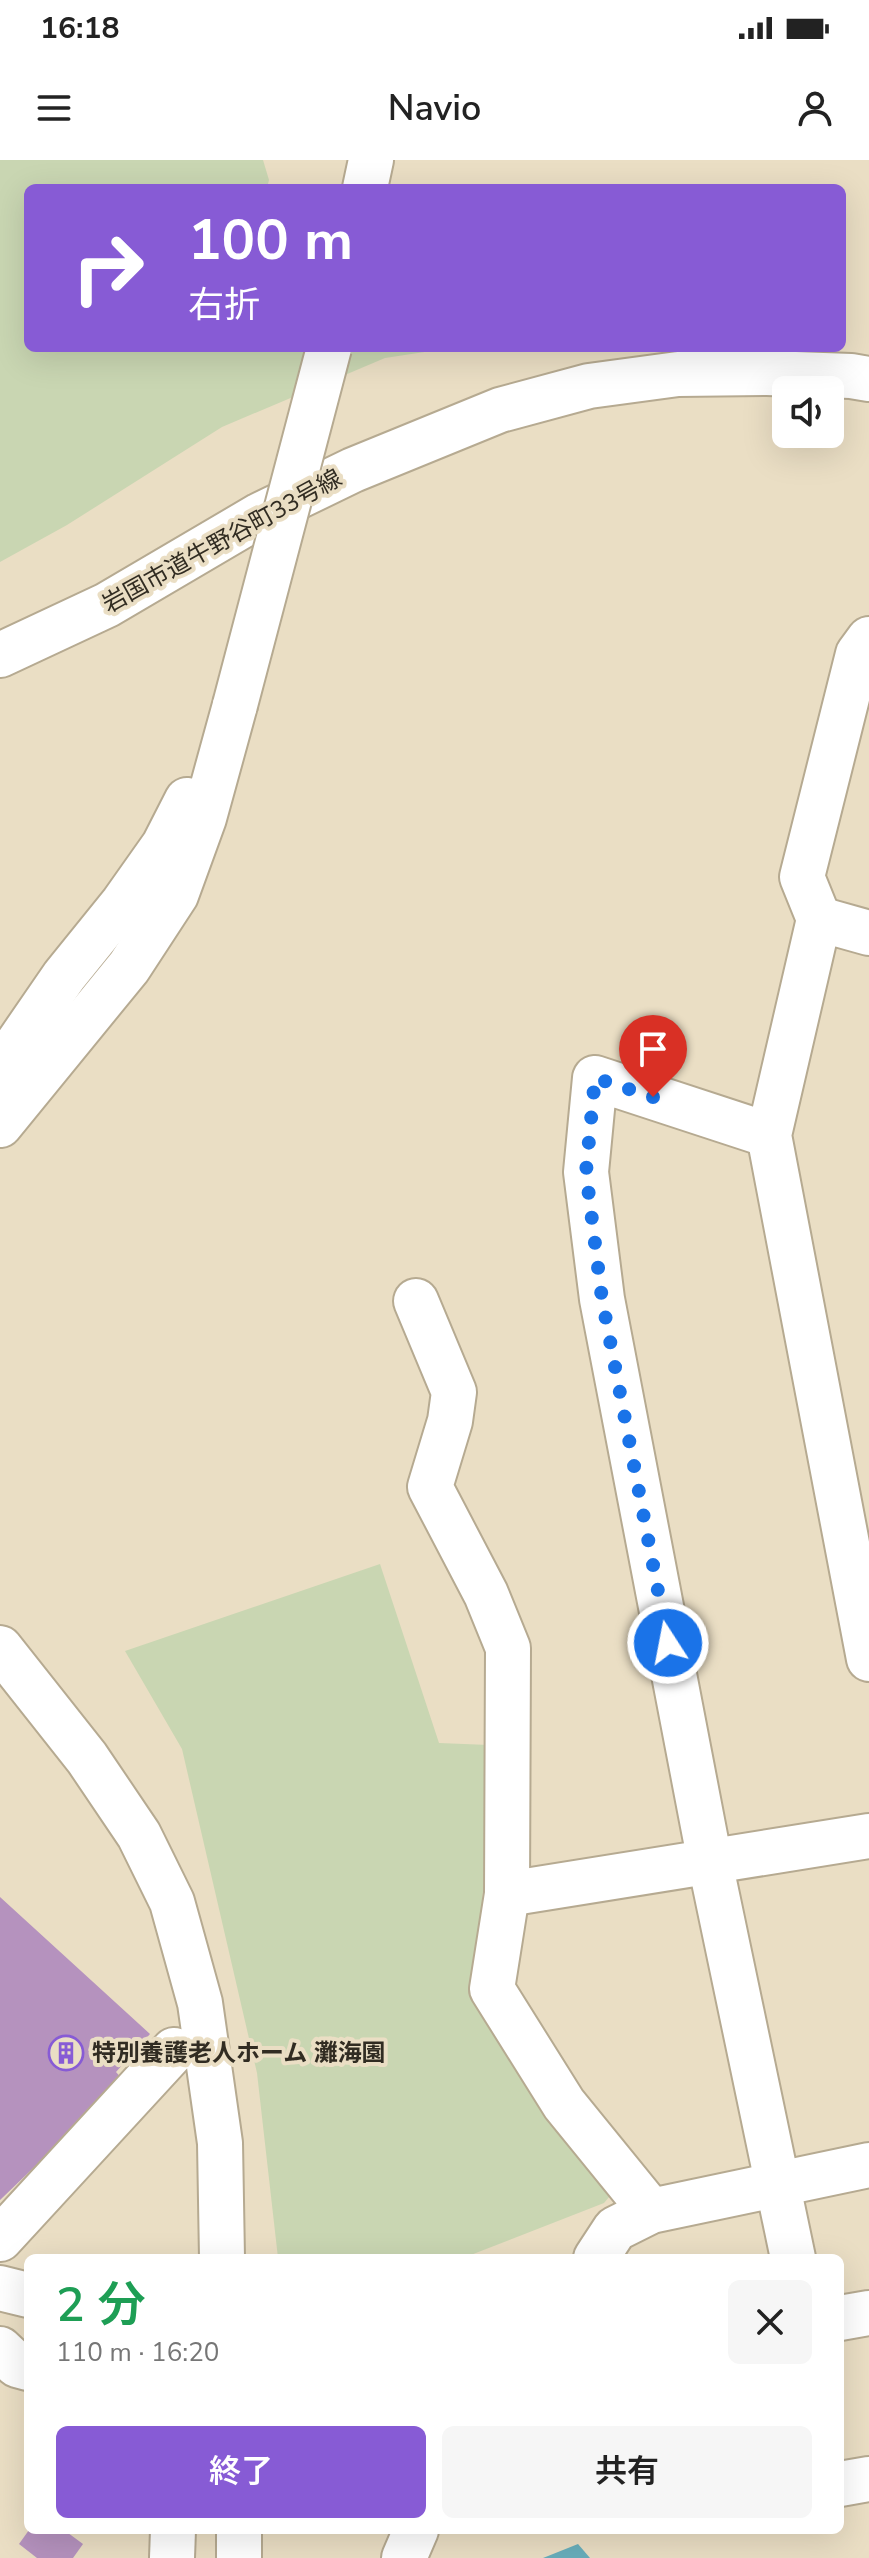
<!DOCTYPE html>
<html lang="ja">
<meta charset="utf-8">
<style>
body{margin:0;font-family:"Nunito Sans","Noto Sans JP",sans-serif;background:#f6f6f6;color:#222;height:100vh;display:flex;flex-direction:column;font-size:30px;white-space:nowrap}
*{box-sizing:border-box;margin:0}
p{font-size:26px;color:#767676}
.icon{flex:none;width:44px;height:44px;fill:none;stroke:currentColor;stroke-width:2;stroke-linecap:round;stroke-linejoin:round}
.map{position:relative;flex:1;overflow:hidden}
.panel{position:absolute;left:24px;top:2094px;width:820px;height:280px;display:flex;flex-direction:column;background:#fff;border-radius:12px;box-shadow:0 8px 32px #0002}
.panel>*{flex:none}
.top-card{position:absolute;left:24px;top:24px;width:822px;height:168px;border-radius:12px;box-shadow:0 8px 32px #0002;background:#875bd5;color:#fff;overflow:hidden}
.tools{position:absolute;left:772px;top:216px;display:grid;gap:16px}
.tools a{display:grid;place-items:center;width:72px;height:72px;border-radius:12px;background:#fff;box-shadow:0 8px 32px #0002;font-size:40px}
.pin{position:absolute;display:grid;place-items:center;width:68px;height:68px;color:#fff;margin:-82px -34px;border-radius:50% 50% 50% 0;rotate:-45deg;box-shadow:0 0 8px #0007}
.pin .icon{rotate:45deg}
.me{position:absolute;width:88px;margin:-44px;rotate:349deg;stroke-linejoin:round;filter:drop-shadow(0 0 6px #0008)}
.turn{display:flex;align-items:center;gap:28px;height:168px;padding:0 32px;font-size:36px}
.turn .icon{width:104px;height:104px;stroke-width:2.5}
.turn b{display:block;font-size:56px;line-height:68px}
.round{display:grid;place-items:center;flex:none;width:84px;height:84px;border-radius:12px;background:#f6f6f6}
.headline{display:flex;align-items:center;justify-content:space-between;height:136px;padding:0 32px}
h1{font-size:48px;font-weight:600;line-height:60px;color:#1e9e55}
.cta{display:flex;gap:16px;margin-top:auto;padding:16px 32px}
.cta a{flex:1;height:92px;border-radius:12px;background:#875bd5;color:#fff;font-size:32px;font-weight:600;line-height:92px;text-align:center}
.cta a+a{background:#f6f6f6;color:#222}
.status{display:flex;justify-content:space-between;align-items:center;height:56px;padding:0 40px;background:#fff;direction:ltr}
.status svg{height:22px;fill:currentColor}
header{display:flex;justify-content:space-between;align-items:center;height:104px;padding:0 32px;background:#fff;font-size:36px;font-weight:600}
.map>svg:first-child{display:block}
.green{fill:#c9d6b2}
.water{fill:#68aebb}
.building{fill:#b592be}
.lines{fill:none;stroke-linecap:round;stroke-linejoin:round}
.minor-casing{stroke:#b6aa91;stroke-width:48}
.minor{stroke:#fff;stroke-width:44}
.minor-bridge-casing{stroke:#b6aa91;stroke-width:48;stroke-linecap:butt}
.minor-bridge{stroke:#fff;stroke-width:44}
.route{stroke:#1a73e8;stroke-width:14;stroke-dasharray:0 25.2}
.labels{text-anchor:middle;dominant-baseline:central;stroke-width:8;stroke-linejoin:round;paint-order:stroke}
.street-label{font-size:24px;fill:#312c22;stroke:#eadec4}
.poi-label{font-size:24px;font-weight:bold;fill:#312c22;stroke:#eadec4;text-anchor:start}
</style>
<div class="status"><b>16:18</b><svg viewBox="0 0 49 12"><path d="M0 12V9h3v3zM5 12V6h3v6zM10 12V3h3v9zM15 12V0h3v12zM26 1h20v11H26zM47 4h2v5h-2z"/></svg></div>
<header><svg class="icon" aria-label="menu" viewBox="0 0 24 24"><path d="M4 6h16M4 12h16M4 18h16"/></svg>Navio<svg class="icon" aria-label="person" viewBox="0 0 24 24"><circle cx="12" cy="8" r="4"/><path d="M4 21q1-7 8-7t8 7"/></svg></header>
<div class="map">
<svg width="869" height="2398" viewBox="0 0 869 2398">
<rect width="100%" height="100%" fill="#eadec4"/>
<!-- green -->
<g class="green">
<path d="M0,0H263L269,20L267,28H28V188H451L385,198L222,267L67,365L0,402Z"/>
<path d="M380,1404L439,1583L489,1585L484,1721L474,1827L477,1849L577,1989L615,2030L604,2043L463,2098H278L257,1913L182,1589L125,1491Z"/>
</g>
<!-- water -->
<path class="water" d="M578,2384L590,2398H543Z"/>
<!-- building -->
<g class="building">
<path d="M0,1737L150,1874L116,1912L124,1921L0,2040Z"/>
<path d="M29,2370H64L83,2384L73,2398H37L19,2384Z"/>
</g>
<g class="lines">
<!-- minor casing -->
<g class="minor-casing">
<g id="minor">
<path d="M365,28L371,0"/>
<path d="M869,479L858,494L802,717L819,759L769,975L869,1499"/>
<path d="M0,495L107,445L260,355L353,310L500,250L589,226L678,214L767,213L851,216L869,219"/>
<path d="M819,759L869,773"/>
<path d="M0,909L64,816L123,743L164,685L187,640"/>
<path d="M0,965L129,807L176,735L204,658L235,545"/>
<path d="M769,975L595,918L586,1012L602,1139L710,1702L793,2098"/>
<path d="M416,1141L454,1232L450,1261L430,1327L486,1434L508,1488L507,1734L492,1829L564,1944L651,2051"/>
<path d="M0,1488L87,1598L139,1675L172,1742L200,1843L220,1983L222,2098"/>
<path d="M507,1734L869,1676"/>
<path d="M0,2079L174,1890"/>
<path d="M596,2098L615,2069L651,2051L869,2005"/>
<path d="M0,2128L28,2135"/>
<path d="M840,2158L869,2153"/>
<path d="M0,2189L17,2205L28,2208"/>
<path d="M840,2324L869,2319"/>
<path d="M172,2398L173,2370"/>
<path d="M239,2398V2370"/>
<path d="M404,2398L416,2370"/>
</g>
</g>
<!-- minor -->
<use href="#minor" class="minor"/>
<!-- minor-bridge casing -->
<g class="minor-bridge-casing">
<path id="minor-bridge" d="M235,545L329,188"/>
</g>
<!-- minor-bridge -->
<use href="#minor-bridge" class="minor-bridge"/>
</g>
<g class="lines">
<!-- route -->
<path class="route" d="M653,937L595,918L586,1012L602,1139L668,1483"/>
</g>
<!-- icons -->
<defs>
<g id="building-ring" transform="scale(1.8)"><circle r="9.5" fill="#eadec4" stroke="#875bd5" stroke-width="1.5"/><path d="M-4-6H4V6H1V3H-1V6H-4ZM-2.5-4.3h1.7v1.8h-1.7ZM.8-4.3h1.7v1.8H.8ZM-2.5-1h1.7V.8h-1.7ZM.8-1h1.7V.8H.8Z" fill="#875bd5"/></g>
</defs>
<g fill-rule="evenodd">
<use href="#building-ring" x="66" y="1893"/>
</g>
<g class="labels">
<!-- street labels -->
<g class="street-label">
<text transform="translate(222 381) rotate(-29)">岩国市道牛野谷町33号線</text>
</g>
<!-- poi labels -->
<g class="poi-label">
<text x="92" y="1893">特別養護老人ホーム 灘海園</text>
</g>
</g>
</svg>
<div class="tools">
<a><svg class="icon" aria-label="sound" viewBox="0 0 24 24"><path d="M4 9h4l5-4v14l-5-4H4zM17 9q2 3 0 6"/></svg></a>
</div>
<div class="pin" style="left:653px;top:937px;background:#d93025"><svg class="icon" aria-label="arrive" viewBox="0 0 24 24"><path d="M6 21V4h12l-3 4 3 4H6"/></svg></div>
<svg class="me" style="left:668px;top:1483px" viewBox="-20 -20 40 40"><circle r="17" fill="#1a73e8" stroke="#fff" stroke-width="3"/><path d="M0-11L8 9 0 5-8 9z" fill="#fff"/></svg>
<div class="top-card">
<div class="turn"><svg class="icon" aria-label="right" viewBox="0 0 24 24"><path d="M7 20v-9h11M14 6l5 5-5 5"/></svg><div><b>100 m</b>右折</div></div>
</div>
<section class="panel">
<div class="headline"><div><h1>2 分</h1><p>110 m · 16:20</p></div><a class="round"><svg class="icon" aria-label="close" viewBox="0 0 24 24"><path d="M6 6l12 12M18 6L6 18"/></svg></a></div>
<div class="cta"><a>終了</a><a>共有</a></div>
</section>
</div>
